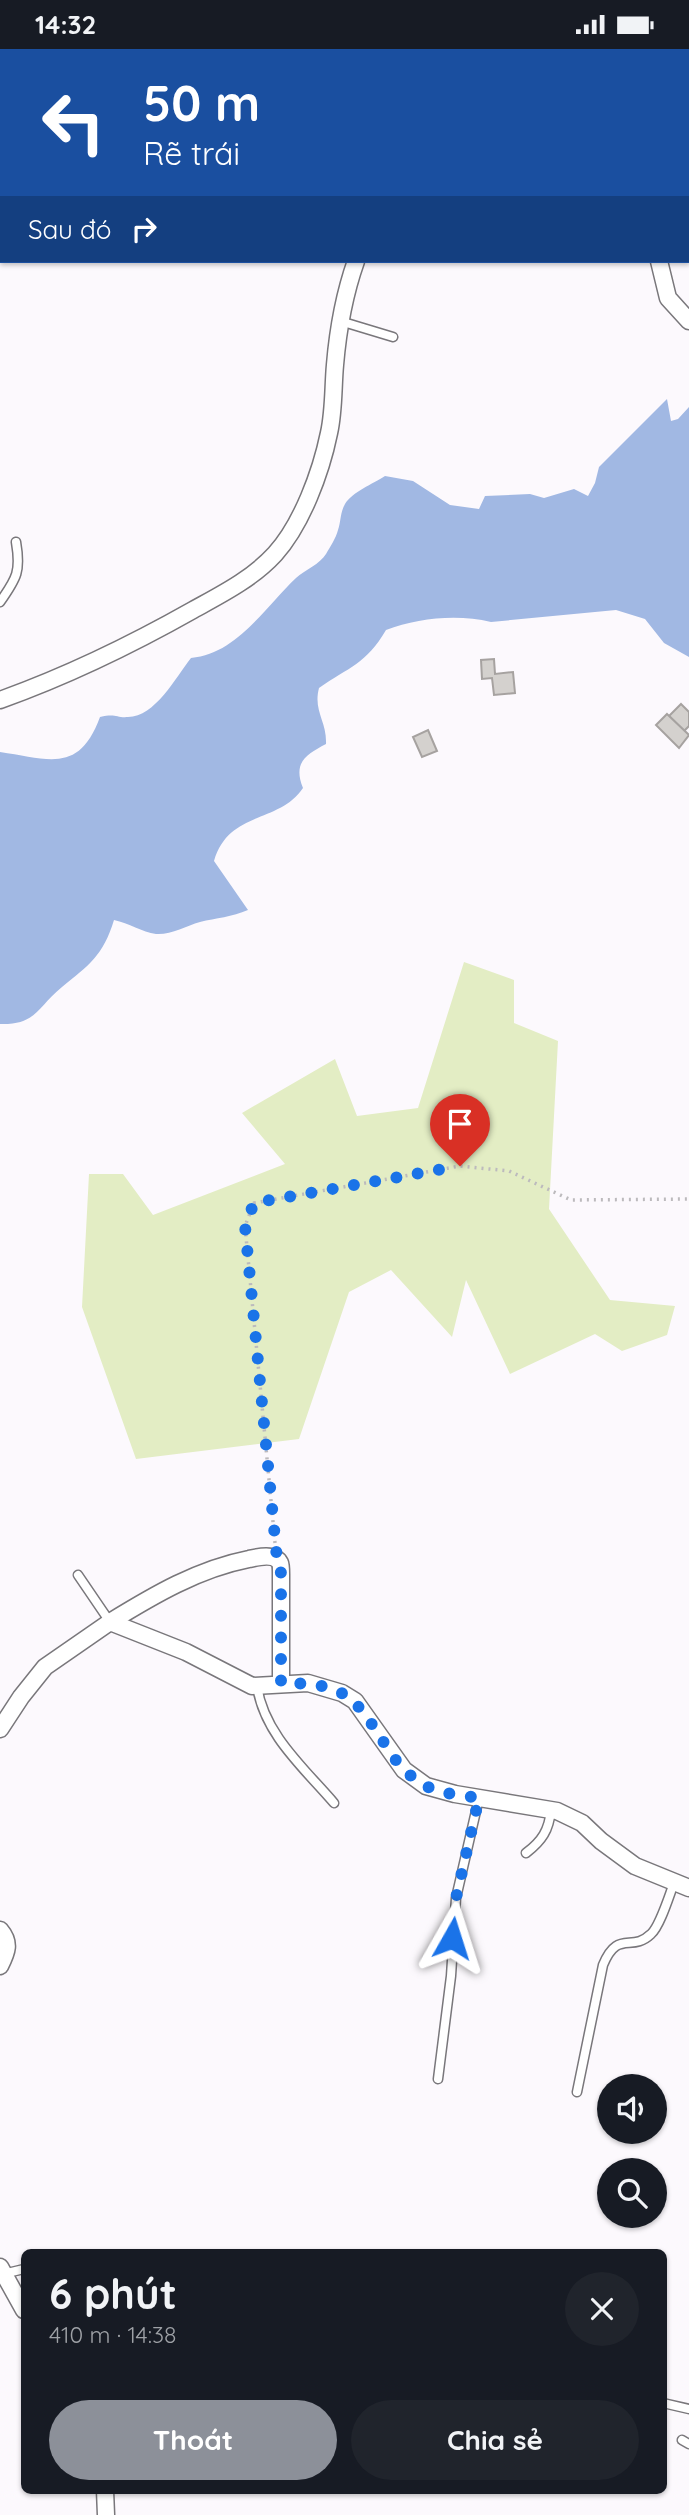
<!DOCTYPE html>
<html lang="vi">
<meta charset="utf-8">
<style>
body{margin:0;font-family:Quicksand,sans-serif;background:#20242c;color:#f1f3f6;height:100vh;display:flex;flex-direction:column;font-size:26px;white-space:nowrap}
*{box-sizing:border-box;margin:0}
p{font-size:23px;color:#9ea1a6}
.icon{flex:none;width:38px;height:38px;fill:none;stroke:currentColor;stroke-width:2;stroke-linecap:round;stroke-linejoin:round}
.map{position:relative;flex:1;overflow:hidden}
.side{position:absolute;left:21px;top:2200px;width:646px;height:245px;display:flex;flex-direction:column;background:#171b24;border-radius:10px;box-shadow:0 2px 5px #0004}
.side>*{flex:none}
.hud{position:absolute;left:0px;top:0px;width:690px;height:214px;box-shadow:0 2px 5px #0004;background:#1a4fa0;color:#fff;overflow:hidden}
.fabs{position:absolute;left:597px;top:2025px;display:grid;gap:14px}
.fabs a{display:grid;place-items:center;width:70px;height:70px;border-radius:50%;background:#171b24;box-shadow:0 2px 5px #0004;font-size:35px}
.pin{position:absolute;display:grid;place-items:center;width:60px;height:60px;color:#fff;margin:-72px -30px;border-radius:50% 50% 50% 0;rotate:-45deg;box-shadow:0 0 7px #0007}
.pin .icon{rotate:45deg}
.me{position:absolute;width:77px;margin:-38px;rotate:6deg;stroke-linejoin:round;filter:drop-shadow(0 0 5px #0008)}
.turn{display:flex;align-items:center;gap:24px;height:147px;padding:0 28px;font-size:32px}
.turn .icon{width:91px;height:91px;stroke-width:2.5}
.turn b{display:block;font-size:49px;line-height:60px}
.then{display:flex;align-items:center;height:66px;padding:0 28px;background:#0003;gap:14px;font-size:26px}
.round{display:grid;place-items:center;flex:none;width:74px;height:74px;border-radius:37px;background:#20242c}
.head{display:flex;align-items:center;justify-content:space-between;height:119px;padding:0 28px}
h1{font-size:42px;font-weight:700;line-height:52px}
.cta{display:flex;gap:14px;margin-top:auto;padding:14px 28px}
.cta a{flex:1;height:80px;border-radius:42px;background:#8c9099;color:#fff;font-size:28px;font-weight:700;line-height:80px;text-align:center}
.cta a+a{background:#20242c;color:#f1f3f6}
.status{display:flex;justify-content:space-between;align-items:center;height:49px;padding:0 35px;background:#171b24;direction:ltr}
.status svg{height:19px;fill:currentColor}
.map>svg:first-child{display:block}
.green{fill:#e3edc4}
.water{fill:#a1b8e3}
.building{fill:#d4d1ce;stroke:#a6a2a0;stroke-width:2}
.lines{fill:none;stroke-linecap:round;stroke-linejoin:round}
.lane-casing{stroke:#79777b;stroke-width:11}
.street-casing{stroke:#79777b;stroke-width:19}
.path{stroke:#bcbabd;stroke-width:3.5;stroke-dasharray:2 5;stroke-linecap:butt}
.lane{stroke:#fff;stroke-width:8}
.street{stroke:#fff;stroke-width:16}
.route{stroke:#1a73e8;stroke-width:12;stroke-dasharray:0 21.6}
</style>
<div class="status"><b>14:32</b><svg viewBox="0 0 49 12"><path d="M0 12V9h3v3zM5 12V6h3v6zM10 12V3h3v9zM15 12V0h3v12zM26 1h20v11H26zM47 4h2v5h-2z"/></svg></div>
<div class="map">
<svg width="689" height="2466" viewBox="0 0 689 2466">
<rect width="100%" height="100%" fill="#fcf9fd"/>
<!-- green -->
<path class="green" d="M464,913L514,931V974L558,992L549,1160L610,1251L675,1257L667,1286L622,1302L595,1285L510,1325L466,1231L452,1288L391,1221L349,1243L299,1390L136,1410L82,1258L89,1125H123L153,1166L285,1115L242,1064L335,1010L357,1067L418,1059Z"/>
<!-- water -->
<path class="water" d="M667,350L671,372L678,370L689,358V608L664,594L645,570L616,561L491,573C457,565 418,569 386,581C366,615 349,618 319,639C313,662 327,672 326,695C305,706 293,714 303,739C279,775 229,761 214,812L248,861C232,868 216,869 200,873C186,877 171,886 156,885C142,883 129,874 114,871C103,907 89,916 62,938C37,958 37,976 0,975V703C49,710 79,725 100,668C116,664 116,669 128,668C155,668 176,628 191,609C237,605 265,558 296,529C305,521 320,515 326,505C330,498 336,489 338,481C341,472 340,464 345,455C352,443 373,435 385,427L413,432L450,456L479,460L485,447L530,445L544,449L574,440L588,447L595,434L599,418Z"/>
<!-- building -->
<g class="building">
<path d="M494,610L495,625L513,623L515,644L494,646L492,629L482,630L481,611Z"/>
<path d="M681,655L689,663V677L684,682L669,667Z"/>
<path d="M667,665L689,686L679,699L656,676Z"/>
<path d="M428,681L437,702L422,708L413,688Z"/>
</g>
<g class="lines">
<!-- lane casing -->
<g class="lane-casing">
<g id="lane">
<path d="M688,31L689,32"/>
<path d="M340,272L393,288"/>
<path d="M0,553C17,529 21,522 16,493"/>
<path d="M78,1526L110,1573"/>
<path d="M257,1637C264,1685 304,1719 334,1754"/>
<path d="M526,1804C542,1792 549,1781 551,1761"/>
<path d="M438,2030L451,1927L456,1849L479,1749"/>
<path d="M577,2043L603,1916C618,1880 631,1904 651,1885C660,1877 669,1847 674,1834"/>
<path d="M3,2225L24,2220"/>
<path d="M663,2354L689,2360"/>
<path d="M682,2391L689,2395"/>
</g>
</g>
<!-- street casing -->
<g class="street-casing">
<g id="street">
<path d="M557,0L558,2"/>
<path d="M688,22L689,21"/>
<path d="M659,212L668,249L689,272"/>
<path d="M0,651C67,627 131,596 193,561C222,545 252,530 275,505C302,475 321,423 329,384C334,362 333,338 335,316C338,280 344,246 356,212"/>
<path d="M110,1573C154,1546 198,1520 249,1510C258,1508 275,1504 280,1514C281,1516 281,1523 281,1525V1634"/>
<path d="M0,1680L21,1648L45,1618L110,1573L186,1603L252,1637L308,1634L342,1644L355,1652L404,1721L426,1737L455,1745L557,1762L582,1774L601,1792L635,1817L689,1839"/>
<path d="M0,1881C11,1894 7,1903 0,1917"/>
<path d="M0,2218L24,2261"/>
<path d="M105,2441L106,2466"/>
</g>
</g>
<!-- path -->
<path class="path" d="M275,1494L245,1177L254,1154L460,1117L509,1122L571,1151L689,1150"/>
<!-- lane -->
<use href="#lane" class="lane"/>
<!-- street -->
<use href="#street" class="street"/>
</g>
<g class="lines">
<!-- route -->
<path class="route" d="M452,1889L456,1849L479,1749C462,1746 441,1745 426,1737C410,1729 397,1714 388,1700C354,1647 347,1634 281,1634V1525L280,1515L277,1510L245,1177L254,1154L460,1117"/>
</g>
</svg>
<div class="fabs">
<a><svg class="icon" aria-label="sound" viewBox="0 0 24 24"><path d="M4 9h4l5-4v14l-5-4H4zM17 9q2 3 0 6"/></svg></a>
<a><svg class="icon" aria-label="search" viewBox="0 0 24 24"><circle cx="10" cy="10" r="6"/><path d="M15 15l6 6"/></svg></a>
</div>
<div class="pin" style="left:460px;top:1117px;background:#d93025"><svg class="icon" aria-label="arrive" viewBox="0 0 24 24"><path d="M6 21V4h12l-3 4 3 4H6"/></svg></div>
<svg class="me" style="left:452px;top:1889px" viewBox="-20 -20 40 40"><path d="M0-17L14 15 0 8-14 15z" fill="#1a73e8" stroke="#fff" stroke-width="4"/></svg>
<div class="hud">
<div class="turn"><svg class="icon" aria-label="left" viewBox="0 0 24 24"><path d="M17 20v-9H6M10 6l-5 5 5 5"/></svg><div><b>50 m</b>Rẽ trái</div></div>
<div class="then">Sau đó<svg class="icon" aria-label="right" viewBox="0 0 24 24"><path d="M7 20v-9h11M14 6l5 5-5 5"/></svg></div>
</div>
<section class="side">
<div class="head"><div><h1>6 phút</h1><p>410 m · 14:38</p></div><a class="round"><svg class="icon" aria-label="close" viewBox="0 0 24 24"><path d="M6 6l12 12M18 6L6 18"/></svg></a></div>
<div class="cta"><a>Thoát</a><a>Chia sẻ</a></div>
</section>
</div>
